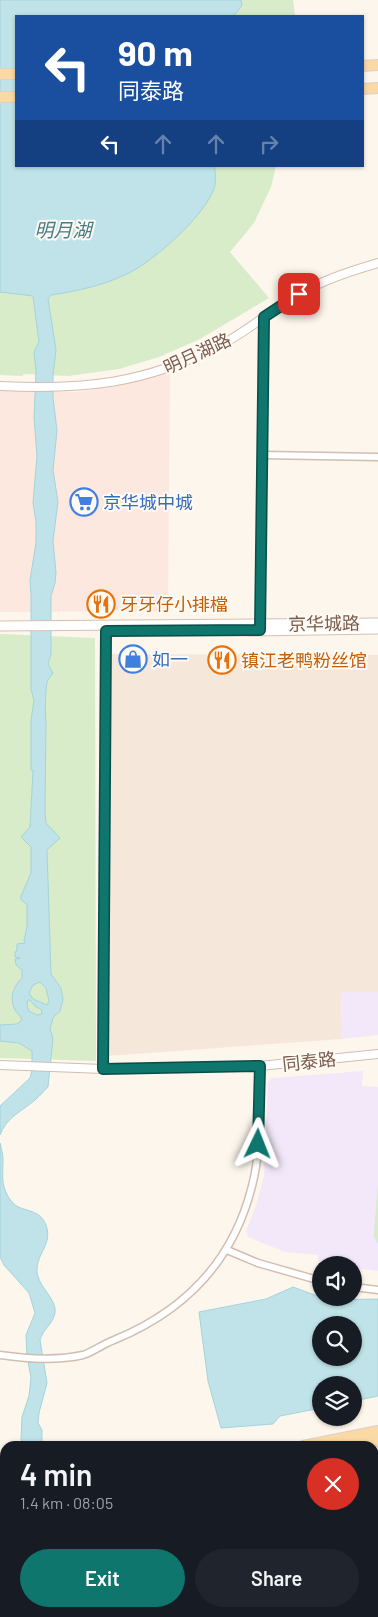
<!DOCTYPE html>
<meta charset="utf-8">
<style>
body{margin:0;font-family:Barlow,"Noto Sans SC",sans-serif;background:#20242c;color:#f1f3f6;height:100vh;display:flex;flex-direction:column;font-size:19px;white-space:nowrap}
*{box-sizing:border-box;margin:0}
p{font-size:16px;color:#9ea1a6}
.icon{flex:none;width:28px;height:28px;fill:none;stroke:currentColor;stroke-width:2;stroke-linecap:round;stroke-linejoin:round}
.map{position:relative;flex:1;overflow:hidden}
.panel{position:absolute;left:0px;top:1441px;width:379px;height:176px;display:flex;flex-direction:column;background:#171b24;border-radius:15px 15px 0 0;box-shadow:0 1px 4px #0004}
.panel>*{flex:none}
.top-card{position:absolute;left:15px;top:15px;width:349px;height:152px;border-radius:0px;box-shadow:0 1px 4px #0004;background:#1a4fa0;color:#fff;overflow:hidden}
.fabs{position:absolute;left:312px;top:1256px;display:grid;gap:10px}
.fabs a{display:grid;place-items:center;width:50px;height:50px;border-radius:50%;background:#171b24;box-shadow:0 1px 4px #0004;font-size:25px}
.pin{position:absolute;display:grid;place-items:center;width:42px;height:42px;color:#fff;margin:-21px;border-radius:10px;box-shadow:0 2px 8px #0006}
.me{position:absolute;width:55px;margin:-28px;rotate:2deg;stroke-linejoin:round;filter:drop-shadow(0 0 4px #0008)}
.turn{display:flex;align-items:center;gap:18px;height:105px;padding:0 20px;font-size:22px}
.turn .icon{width:65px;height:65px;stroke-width:2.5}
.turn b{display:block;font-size:35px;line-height:42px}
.lanes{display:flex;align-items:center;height:48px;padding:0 20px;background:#0003;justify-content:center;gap:25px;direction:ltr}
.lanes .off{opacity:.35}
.round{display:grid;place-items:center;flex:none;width:52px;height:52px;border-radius:26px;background:#20242c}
.overview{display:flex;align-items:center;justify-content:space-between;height:85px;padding:0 20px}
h1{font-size:30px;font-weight:600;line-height:38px}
.button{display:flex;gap:10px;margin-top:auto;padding:10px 20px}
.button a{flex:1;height:58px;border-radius:30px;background:#0f766e;color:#fff;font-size:20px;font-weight:600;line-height:58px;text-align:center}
.button a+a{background:#20242c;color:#f1f3f6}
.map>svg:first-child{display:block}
.residential{fill:#f5e8da}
.commercial{fill:#fde8e0}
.education{fill:#f3e8fa}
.green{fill:#d8ecc9}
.water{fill:#bfe3e8;stroke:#a5d3da;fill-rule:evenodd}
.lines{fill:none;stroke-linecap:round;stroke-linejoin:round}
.minor-casing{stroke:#d1beb0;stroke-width:9}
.tertiary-casing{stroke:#d1beb0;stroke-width:10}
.secondary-casing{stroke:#d6c0b0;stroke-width:11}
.primary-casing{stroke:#dad1cd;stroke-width:12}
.minor{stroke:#fff;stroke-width:6}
.tertiary{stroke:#fff;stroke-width:8}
.secondary{stroke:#fff;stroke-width:9}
.primary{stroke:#fbd9a5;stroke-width:10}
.route-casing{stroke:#0a4d48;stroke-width:12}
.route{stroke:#0f766e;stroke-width:9}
.labels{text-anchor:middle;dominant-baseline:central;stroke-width:4;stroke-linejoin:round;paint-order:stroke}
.street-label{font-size:18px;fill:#7a5c4d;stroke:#fffaf3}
.shop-label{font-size:18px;fill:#366cbe;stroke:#fffaf3;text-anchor:start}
.food-label{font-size:18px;fill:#c56008;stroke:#fffaf3;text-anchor:start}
.water-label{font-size:19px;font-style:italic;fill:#437c86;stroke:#fffaf3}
</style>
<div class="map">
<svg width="378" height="1617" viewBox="0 0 378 1617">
<rect width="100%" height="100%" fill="#fdf6ec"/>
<!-- residential -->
<g class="residential">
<path d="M112,654L378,655V992H341L342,1039L107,1056Z"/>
<path d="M374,1456H378V1617H113V1613L374,1612Z"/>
</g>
<!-- commercial -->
<path class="commercial" d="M170,373L168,611L0,612V391L77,392L117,386Z"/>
<!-- education -->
<g class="education">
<path d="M341,992H378V1035L342,1039Z"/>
<path d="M363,1071L362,1086L378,1087V1271L354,1268V1265H337L318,1261V1255L285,1252L248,1237L246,1231L256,1206L264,1176L268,1082L272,1078Z"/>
</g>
<!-- green -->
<g class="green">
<path d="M0,0H293L295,16H16V166H276L271,187L254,223L230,252L269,298L200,339L159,357L119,369L68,376L24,374L22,376L0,375Z"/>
<path d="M0,634L95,638L96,1061L0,1058Z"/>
<path d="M378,1183V1244L374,1237V1232Z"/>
</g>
<!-- water -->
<g class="water">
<path d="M0,0H241L242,5L234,16H16V166H214C216,173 216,182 214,189C203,217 156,259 129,273C105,285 78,291 51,295L48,299L56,350L53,374V397L57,431L53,470L58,502L53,541L56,573L55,583L51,596V654L48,664L53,673C51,676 49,678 48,680C45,685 45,715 46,722L45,812L46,823L60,838L47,850L51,974L61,988L63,1000L60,1011L53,1018L50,1029L53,1038L48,1087C42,1093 37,1099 30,1104C17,1114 6,1119 0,1135V1106L30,1078L32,1070V1051L19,1043L0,1041V1025L17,1024L22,1020C21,1016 18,1014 15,1010C9,997 13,987 22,978V970L16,965L15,959L20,958L15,957V952L17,951V944L25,943L24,940L27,927V904L21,900V896L31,873V847L21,837L30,827L33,770H31V720L34,701L31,689V596L30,580L36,543V522L33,503L37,456L34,418L36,371L34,352L39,342L33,296L0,292ZM40,982L46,988L49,1001L47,1005L33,999L29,993L33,985ZM28,1000H30L36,1007L41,1009L42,1014L37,1015L29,1011L27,1006Z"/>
<path d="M0,1143C1,1148 3,1154 3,1158C3,1176 0,1187 12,1202C21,1213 39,1207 46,1225C53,1245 36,1253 37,1272C39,1288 57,1299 55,1313C53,1324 43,1329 40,1340L47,1383L39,1413L38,1423L42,1430V1446H25V1443L21,1440L22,1417L29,1396L31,1378L27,1356L26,1335L35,1313L29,1293L4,1265L0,1257Z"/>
<path d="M293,1287L328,1300L378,1299V1396L354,1401V1385H321V1408L280,1416L273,1424L221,1428L208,1381L199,1312L266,1299ZM321,1325H354V1358H321Z"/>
<path d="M5,1544V1612L47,1613L50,1617H0V1545Z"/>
</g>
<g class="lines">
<!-- minor casing -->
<g class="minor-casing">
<g id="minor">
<path d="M263,455L378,457"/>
<path d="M103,1069L106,631"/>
<path d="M227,1250L258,1263L321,1281"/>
<path d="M354,1287L378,1290"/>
<path d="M0,1355C27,1359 56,1361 83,1355C93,1352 103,1344 114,1340C185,1311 233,1262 252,1186C262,1148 259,1106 260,1066"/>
</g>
</g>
<!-- tertiary casing -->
<g class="tertiary-casing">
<g id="tertiary">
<path d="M0,386C84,390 144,384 221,345C247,331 271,311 297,295C322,280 350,271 378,263"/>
<path d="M260,628L264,317"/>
<path d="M0,1065L103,1069L260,1066L378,1054"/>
<path d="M0,1490L2,1506"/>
<path d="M102,1612V1617"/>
</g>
</g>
<!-- secondary casing -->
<g class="secondary-casing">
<g id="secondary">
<path d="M0,626L378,623"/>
<path d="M250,631L378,629"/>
</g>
</g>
<!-- primary casing -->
<g class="primary-casing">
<g id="primary">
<path d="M362,66L378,65"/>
<path d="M0,74H16"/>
<path d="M362,89L378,88"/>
<path d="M0,97H16"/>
<path d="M303,1446L378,1431"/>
<path d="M350,1446L378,1441"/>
<path d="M0,1507L5,1506"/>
<path d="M0,1516L5,1515"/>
</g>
</g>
<!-- minor -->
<use href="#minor" class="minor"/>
<!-- tertiary -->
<use href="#tertiary" class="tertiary"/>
<!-- secondary -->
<use href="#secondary" class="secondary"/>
<!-- primary -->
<use href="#primary" class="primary"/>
</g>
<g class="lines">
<!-- route casing -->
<g class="route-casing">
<path id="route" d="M258,1144L260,1066L103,1069L106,631L260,630L264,317L299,294"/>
</g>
<!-- route -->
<use href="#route" class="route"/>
</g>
<!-- icons -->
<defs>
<g id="supermarket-ring" transform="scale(1.4375)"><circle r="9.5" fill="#fffaf3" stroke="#3f7fe0" stroke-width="1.5"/><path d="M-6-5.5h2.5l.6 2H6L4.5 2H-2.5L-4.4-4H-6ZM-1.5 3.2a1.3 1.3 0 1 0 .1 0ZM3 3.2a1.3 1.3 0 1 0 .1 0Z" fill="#3f7fe0"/></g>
<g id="restaurant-ring" transform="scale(1.4375)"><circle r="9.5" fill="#fffaf3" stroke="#e8710a" stroke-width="1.5"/><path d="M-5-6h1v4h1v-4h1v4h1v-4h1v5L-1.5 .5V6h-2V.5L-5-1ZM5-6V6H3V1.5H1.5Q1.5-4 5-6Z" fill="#e8710a"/></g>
<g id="shop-ring" transform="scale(1.4375)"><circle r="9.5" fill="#fffaf3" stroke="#3f7fe0" stroke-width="1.5"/><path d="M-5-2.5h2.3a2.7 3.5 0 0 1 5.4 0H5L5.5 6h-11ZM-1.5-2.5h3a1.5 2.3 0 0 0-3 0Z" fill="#3f7fe0"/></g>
</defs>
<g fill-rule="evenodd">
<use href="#supermarket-ring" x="84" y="502"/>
<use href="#restaurant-ring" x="101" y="604"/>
<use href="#shop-ring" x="133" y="659"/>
<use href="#restaurant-ring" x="222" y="660"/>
</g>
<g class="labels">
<!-- street labels -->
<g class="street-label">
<text transform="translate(197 353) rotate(-25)">明月湖路</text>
<text transform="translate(324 623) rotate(-1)">京华城路</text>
<text transform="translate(309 1061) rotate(-6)">同泰路</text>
</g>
<!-- shop labels -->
<g class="shop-label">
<text x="103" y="502">京华城中城</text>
<text x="152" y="659">如一</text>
</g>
<!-- food labels -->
<g class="food-label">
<text x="120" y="604">牙牙仔小排檔</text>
<text x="241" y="660">镇江老鸭粉丝馆</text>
</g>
<!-- water labels -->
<g class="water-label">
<text x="63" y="229">明月湖</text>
</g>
</g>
</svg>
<div class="fabs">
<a><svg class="icon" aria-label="sound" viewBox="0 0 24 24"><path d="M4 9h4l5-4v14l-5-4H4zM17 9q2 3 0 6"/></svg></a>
<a><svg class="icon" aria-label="search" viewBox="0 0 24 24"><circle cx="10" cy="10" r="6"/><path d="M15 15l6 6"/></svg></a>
<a><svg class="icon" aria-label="layers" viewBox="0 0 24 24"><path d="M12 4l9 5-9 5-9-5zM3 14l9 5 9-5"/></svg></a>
</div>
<div class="pin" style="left:299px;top:294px;background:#d93025"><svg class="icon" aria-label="arrive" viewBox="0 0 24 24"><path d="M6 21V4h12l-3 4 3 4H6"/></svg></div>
<svg class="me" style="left:258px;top:1144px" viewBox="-20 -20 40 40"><path d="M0-17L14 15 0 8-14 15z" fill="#0f766e" stroke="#fff" stroke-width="4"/></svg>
<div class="top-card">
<div class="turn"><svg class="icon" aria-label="left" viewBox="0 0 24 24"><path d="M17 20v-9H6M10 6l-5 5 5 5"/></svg><div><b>90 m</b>同泰路</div></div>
<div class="lanes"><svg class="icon" aria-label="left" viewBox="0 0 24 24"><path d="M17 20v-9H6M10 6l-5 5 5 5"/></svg><svg class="icon off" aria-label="ahead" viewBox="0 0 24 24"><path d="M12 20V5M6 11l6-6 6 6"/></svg><svg class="icon off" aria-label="ahead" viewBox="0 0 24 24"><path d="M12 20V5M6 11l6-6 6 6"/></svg><svg class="icon off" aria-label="right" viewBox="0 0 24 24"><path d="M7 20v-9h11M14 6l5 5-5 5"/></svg></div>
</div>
<section class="panel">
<div class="overview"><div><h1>4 min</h1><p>1.4 km · 08:05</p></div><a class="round" style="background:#d93025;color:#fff"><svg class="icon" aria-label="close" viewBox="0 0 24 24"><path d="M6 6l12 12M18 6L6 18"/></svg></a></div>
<div class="button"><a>Exit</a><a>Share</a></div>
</section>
</div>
